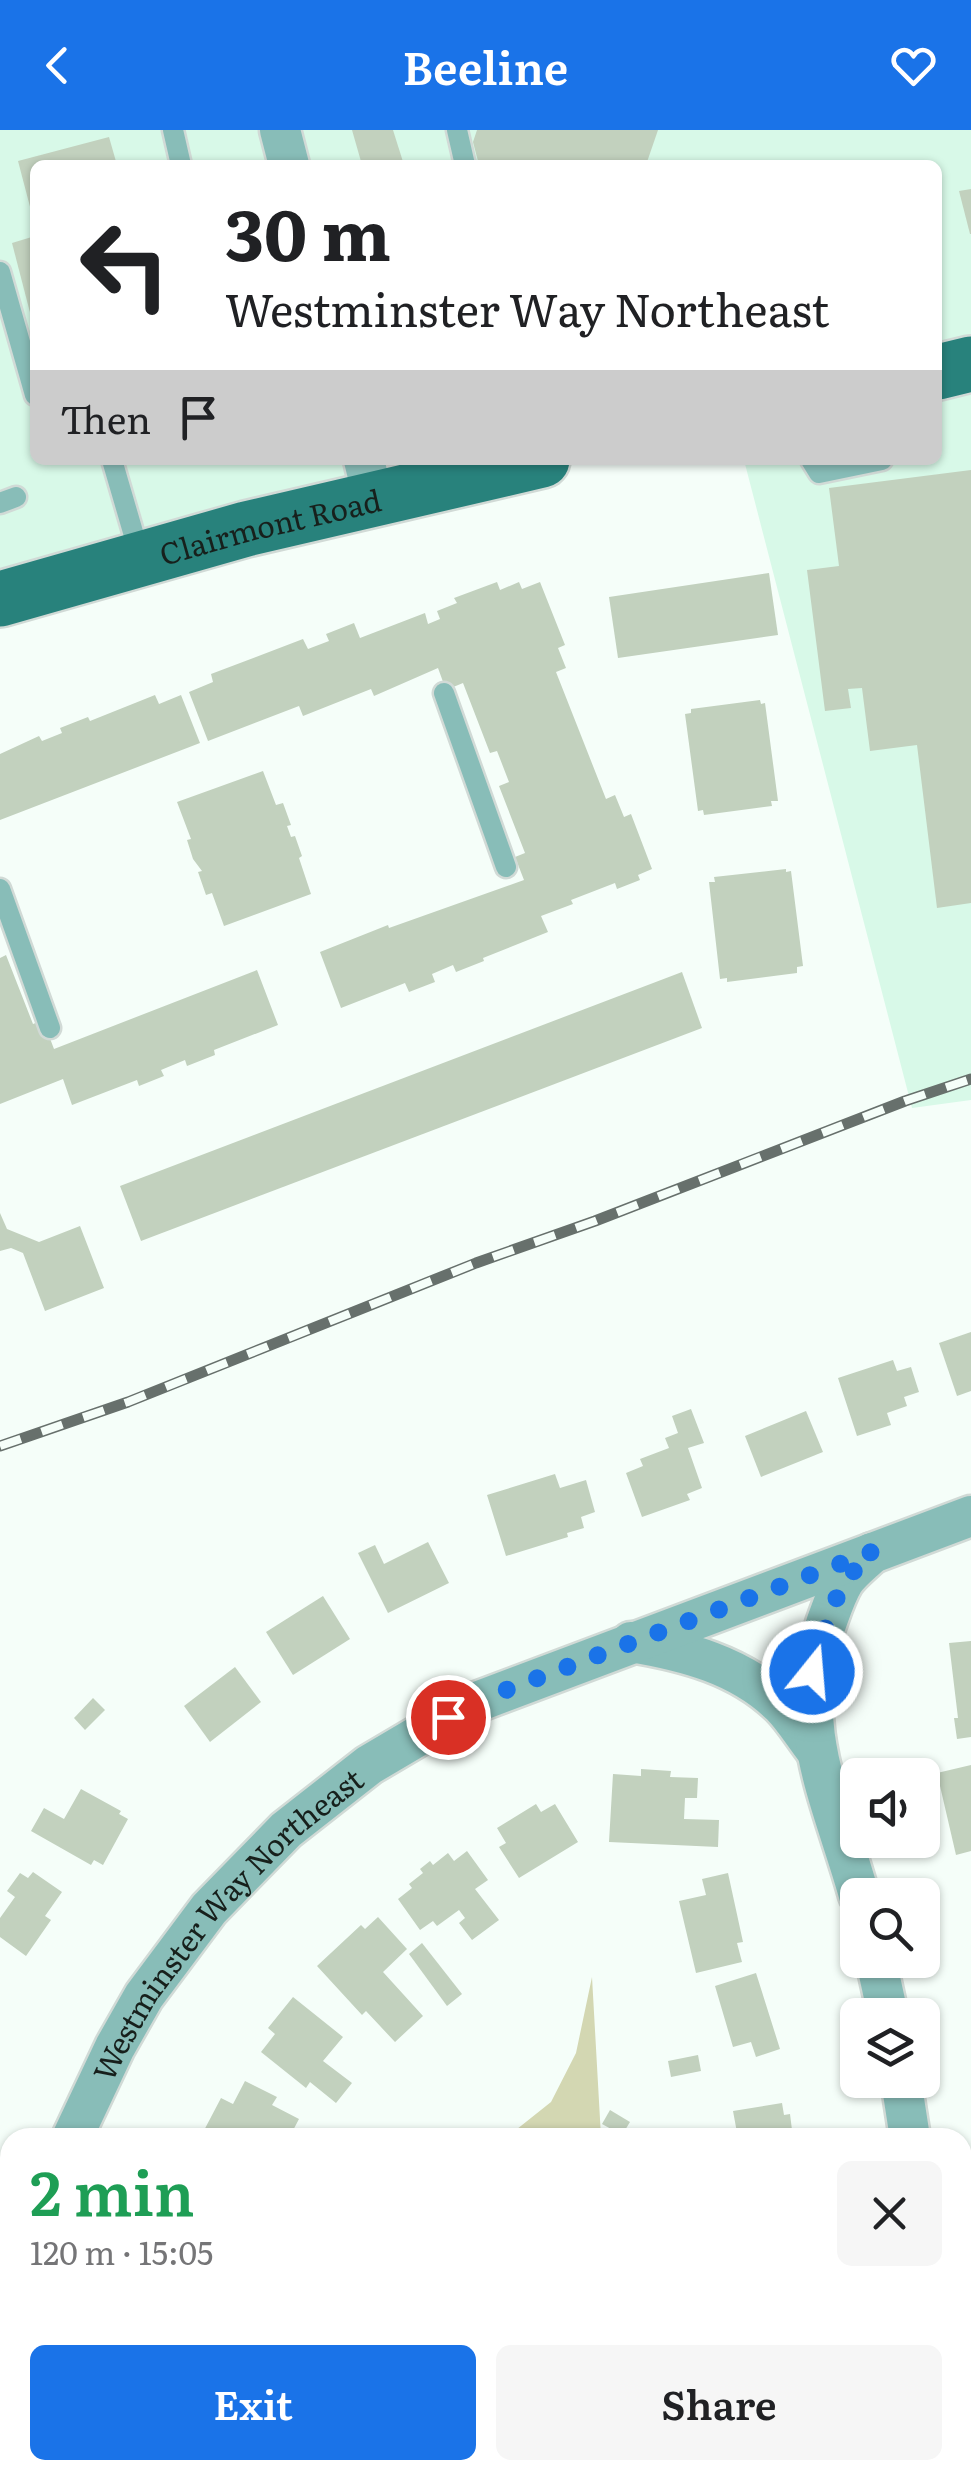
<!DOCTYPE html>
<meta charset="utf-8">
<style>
body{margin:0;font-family:Literata,serif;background:#f6f6f6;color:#202124;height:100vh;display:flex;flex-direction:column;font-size:38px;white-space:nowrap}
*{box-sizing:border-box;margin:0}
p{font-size:32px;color:#757577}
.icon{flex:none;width:55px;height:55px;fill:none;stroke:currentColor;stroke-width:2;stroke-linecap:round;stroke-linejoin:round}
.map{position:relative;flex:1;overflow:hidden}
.details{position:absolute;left:0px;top:1998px;width:972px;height:352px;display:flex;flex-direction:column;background:#fff;border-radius:30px 30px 0 0;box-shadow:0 2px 8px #0004}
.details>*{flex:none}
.hud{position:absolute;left:30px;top:30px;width:912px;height:305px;border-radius:15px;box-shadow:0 2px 8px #0004;background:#fff;color:#202124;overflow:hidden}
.controls{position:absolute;left:840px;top:1628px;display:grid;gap:20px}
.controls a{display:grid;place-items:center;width:100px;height:100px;border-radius:15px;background:#fff;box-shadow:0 2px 8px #0004;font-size:50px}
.pin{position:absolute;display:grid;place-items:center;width:85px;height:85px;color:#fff;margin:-42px;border:5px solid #fff;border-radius:50%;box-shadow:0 2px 10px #0007}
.me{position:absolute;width:110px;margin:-55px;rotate:17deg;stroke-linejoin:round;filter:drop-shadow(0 0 8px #0008)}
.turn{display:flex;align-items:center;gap:35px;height:210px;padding:0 30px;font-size:45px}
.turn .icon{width:130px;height:130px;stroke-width:2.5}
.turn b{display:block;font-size:70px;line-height:85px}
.then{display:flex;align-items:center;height:95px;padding:0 30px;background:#0003;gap:20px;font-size:38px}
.round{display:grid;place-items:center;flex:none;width:105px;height:105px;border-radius:15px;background:#f6f6f6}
.summary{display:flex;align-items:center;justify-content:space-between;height:170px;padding:0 30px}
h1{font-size:60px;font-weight:600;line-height:75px;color:#1e9e55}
.cta{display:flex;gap:20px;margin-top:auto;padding:20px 30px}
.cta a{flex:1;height:115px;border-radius:15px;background:#1a73e8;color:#fff;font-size:40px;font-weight:600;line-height:115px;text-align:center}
.cta a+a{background:#f6f6f6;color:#202124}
header{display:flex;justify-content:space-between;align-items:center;height:130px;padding:0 30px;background:#1a73e8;color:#fff;font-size:45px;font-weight:600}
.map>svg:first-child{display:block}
.built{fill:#d8f9e8}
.green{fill:#d3d7b2}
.building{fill:#c2d1be}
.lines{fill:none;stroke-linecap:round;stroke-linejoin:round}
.service-casing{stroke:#d1dad6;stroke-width:25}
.minor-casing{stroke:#d1dad6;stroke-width:45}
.primary-casing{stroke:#d1dad6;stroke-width:60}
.service{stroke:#88bdb8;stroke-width:20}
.minor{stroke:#88bdb8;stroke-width:40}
.primary{stroke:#28827c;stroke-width:55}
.rail-casing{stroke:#67706c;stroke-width:11}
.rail{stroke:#f5fef9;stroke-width:8;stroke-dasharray:22;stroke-linecap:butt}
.route{stroke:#1a73e8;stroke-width:18;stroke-dasharray:0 32.4}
.labels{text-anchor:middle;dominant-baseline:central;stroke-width:8;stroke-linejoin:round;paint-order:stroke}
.street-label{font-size:30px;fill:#17201c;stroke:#f5fef9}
</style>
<header><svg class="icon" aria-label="back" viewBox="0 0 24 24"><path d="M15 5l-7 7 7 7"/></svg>Beeline<svg class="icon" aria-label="heart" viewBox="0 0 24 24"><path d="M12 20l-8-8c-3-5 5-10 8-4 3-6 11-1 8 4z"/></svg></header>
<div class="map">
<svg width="971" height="2348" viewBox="0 0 971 2348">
<rect width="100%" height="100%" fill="#f5fef9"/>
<!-- built -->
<path class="built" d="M0,0H971V970L912,978L744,330H938V35H35V330H506L0,458Z"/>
<!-- green -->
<g class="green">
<path d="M592,1847L601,2007H507L551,1972L576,1923Z"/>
<rect x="345" y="2340" width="268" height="8"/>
</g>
<!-- building -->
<g class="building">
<path d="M352,0H393L404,35H362Z"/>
<path d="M477,0H658L646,35H479L473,12Z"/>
<path d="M109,7L117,35H35L34,92L18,31Z"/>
<path d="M971,59V104H970L959,61Z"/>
<path d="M35,106V197L34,198L12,113Z"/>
<path d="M971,340V773L937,778L917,615L870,621L862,558L848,559L851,578L825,581L807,440L839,436L829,358Z"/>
<path d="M769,443L778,505L618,528L609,467Z"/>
<path d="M497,452L500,460L519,452L522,459L540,452L565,515L558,518L566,538L556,542L606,669L615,665L624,687L631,684L652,739L638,745L640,750L617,759L615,753L571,770L573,774L541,786L548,802L483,828L484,831L456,842L453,835L432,844L435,852L409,862L405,853L341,878L320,822L388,795L389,798L524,750L515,727L525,723L499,656L509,652L497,621L490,623L463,553L446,560L438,538L374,566L371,559L303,586L299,576L208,611L189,562L213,552L211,544L303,509L308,519L329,511L326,504L354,493L360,508L425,483L428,494L440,489L437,481L457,473L454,468Z"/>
<path d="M155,565L159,574L181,565L200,613L0,690V624L39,606L42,611L62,603L60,598L88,587L90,591Z"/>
<path d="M760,570L761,574L765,573L778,671H771L772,676L704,685L703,680L698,681L685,584L691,583V579Z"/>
<path d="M263,641L276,675L283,673L291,695L287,696L291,707L295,706L302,726L299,728L311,764L224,796L212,763L206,765L198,742L202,741L193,729L187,710L191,709L177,672Z"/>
<path d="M786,739V742L791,741L803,836L797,837V843L727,852V848L720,849L709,752H715L714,747Z"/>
<path d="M6,825L33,894L43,890L54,919L257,840L278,895L214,920L215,925L187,936L185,930L161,940L164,946L139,956L137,950L72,975L63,949L0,974V828Z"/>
<path d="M682,842L702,898L141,1111L120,1056Z"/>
<path d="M0,1083L7,1099L39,1112L80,1096L104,1158L45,1181L23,1123L11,1118L0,1121Z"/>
<path d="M971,1202V1261L957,1266L939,1213Z"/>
<path d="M893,1230L897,1241L911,1237L919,1262L904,1267L907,1276L887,1283L891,1295L857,1306L838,1248Z"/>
<path d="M691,1279L704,1313L688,1318L702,1358L687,1364L690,1370L642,1387L626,1343L643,1336L640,1329L669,1318L665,1308L678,1303L672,1286Z"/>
<path d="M806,1281L823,1322L761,1347L745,1306Z"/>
<path d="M555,1344L560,1358L586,1350L595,1382L581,1387L584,1398L567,1403L568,1407L506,1426L487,1365Z"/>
<path d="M428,1412L449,1453L388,1483L358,1423L375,1415L384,1434Z"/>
<path d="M323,1466L350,1509L293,1545L266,1502Z"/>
<path d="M971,1511V1607L957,1609L954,1588H958L949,1513Z"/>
<path d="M235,1537L261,1572L210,1612L184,1576Z"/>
<path d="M93,1568L105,1580L85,1600L74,1588Z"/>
<path d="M971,1635V1721L956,1725L937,1643Z"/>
<path d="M641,1639L671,1641L670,1647L698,1648L697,1668H685L684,1689L719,1690L718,1717L609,1712L613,1644L641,1646Z"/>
<path d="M81,1659L121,1681L119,1684L128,1689L103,1735L94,1730L91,1735L31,1701L44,1678L64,1689Z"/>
<path d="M536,1674L541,1682L555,1674L578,1712L519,1748L499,1717L506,1713L497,1698Z"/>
<path d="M467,1721L488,1750L475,1759L499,1790L472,1810L459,1793L465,1788L459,1780L437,1796L433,1791L420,1800L398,1769L412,1758L409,1754L423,1743L420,1739L430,1731L433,1735L448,1723L454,1731Z"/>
<path d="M33,1742L62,1762L45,1786L51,1790L26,1826L0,1807V1788L15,1767L7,1761L20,1743L28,1748Z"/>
<path d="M728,1743L743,1812L737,1813L742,1832L696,1843L679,1771L706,1765L702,1749Z"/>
<path d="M378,1787L407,1819L383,1842L423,1886L395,1912L366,1881L362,1885L317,1836L361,1795L365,1799Z"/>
<path d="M422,1813L462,1864L447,1876L409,1824Z"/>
<path d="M756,1843L780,1919L756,1927L751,1912L733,1917L715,1856Z"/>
<path d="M293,1867L343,1907L323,1931L352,1953L336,1973L310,1952L306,1958L261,1922L275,1904L268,1898Z"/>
<path d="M698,1925L701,1941L671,1947L668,1931Z"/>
<path d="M245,1951L277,1967L272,1975L299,1989L289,2008H200L221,1968L233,1974Z"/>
<path d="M782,1973L784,1985L790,1984L793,2008H738L733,1981Z"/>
<path d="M610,1980L630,1992L622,2005L602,1994Z"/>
<path d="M760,2340H806L807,2348H760Z"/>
</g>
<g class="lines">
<!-- service casing -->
<g class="service-casing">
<g id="service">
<path d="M173,0L181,35"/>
<path d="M457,0L465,35"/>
<path d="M0,142L35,265"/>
<path d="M112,330L140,426"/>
<path d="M811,330L819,343L882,330"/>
<path d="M0,373L16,367"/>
<path d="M444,563L506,737"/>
<path d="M0,759L50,898"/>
</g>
</g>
<!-- minor casing -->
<g class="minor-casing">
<g id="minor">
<path d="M280,0L289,35"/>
<path d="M364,330L373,367"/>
<path d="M631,1512C685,1521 740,1535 781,1575C794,1588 804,1605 815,1619"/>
<path d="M859,1765C832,1669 791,1594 826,1494C831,1480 836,1464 844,1451C851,1441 863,1432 872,1423"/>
<path d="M876,1830L888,1885"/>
<path d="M901,1950L910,2008"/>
<path id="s1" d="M72,2008L115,1917L144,1866L209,1779L286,1700L369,1635L474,1573L971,1386"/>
<path d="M16,2340V2348"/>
<path d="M927,2340V2348"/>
</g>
</g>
<!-- primary casing -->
<g class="primary-casing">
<g id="primary">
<path d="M938,242L971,234"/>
<path id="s2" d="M0,469L246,399L542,330"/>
</g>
</g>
<!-- service -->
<use href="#service" class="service"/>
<!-- minor -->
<use href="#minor" class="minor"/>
<!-- primary -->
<use href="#primary" class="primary"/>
<!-- rail casing -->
<g class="rail-casing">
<path id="rail" d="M0,1316L128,1272L476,1133L595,1091L905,971L971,949"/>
</g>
<!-- rail -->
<use href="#rail" class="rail"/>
</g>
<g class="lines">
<!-- route -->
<path class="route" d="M448,1587L506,1560L874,1421L845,1450L831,1480L812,1542"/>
</g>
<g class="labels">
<!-- street labels -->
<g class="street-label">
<text stroke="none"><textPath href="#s2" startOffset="280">Clairmont Road</textPath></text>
<text stroke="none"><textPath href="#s1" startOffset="268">Westminster Way Northeast</textPath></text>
</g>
</g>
</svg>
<div class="controls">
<a><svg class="icon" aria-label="sound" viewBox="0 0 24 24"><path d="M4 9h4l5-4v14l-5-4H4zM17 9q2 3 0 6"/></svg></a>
<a><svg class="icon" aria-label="search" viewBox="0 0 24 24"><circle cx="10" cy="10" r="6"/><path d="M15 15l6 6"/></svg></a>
<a><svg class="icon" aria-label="layers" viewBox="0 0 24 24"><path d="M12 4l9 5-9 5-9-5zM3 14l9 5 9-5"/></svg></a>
</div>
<div class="pin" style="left:448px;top:1587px;background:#d93025"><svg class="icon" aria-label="arrive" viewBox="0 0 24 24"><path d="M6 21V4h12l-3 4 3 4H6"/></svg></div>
<svg class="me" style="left:812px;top:1542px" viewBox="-20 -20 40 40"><circle r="17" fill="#1a73e8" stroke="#fff" stroke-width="3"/><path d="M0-11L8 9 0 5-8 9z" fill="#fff"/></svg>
<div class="hud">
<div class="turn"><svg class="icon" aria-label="left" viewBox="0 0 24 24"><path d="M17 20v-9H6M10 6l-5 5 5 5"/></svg><div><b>30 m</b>Westminster Way Northeast</div></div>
<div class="then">Then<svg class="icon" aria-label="arrive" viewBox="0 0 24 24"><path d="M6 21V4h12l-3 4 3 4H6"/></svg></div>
</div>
<section class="details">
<div class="summary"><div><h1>2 min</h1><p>120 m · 15:05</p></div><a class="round"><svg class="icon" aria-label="close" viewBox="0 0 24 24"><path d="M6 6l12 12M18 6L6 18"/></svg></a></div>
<div class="cta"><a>Exit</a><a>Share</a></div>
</section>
</div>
